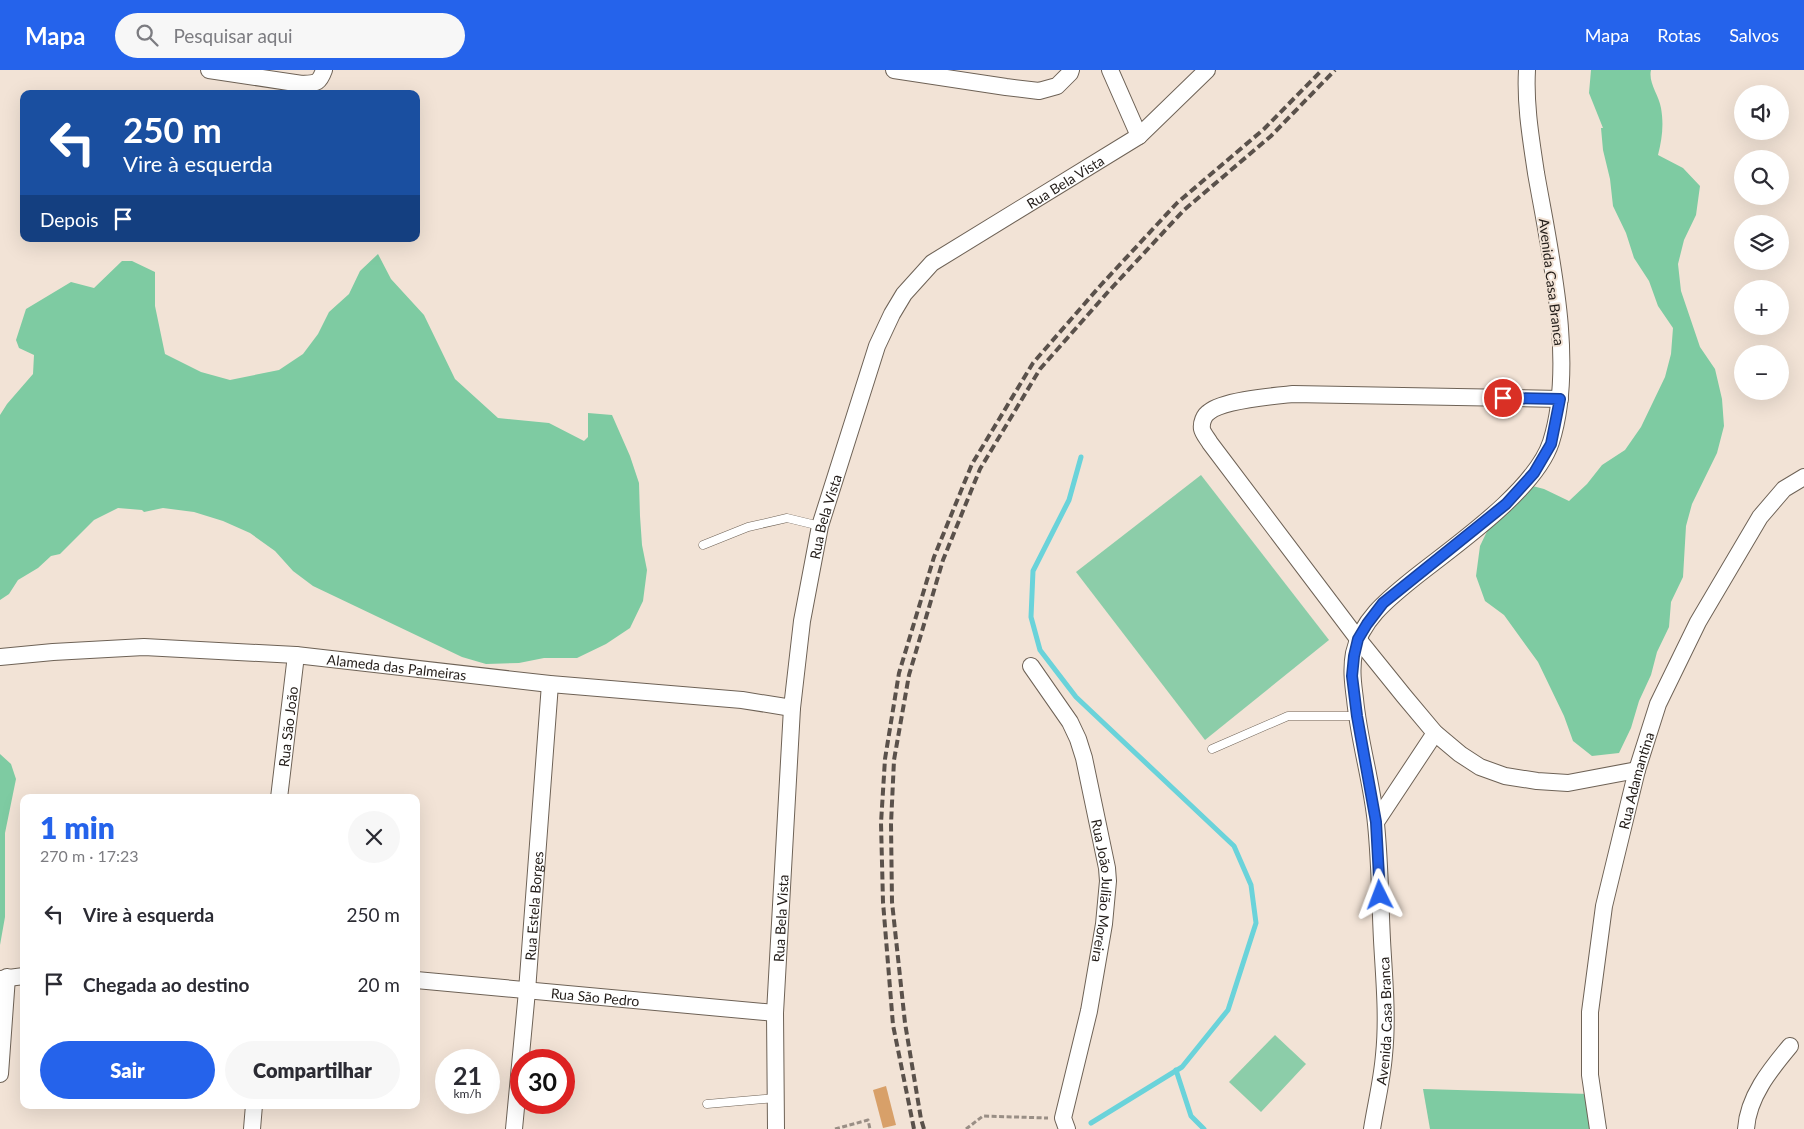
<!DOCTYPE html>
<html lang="pt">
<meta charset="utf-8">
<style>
body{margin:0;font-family:Lato,sans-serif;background:#f7f7f7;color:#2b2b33;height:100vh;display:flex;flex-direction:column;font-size:19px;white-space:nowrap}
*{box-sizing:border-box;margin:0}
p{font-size:16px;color:#7c7c81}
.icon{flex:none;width:28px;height:28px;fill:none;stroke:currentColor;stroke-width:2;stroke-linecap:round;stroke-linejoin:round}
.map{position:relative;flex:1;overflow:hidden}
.drawer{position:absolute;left:20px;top:724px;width:400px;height:315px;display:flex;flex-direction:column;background:#fff;border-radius:10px;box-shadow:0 5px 20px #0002}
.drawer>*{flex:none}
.guide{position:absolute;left:20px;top:20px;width:400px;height:152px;border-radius:10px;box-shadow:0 5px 20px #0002;background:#1a4fa0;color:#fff;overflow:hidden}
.buttons{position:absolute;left:1734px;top:15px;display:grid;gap:10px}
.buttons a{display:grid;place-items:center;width:55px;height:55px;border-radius:50%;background:#fff;box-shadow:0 5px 20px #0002;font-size:25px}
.speed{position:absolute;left:435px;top:979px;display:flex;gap:10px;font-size:25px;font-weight:700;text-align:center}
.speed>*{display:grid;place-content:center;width:65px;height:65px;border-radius:50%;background:#fff;box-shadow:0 5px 20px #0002;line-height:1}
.speed small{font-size:12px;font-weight:400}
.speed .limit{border:8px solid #d22;background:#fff;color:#111}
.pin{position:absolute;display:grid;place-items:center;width:42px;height:42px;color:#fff;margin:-21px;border:2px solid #fff;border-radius:50%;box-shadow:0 1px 5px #0007}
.me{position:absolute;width:55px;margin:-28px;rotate:357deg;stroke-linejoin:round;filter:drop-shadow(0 0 4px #0008)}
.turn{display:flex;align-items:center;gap:18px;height:105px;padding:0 20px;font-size:22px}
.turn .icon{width:65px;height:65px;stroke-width:2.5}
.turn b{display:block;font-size:35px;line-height:42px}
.then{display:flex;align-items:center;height:48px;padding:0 20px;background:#0003;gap:10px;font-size:19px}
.round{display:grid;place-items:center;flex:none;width:52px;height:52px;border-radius:26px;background:#f7f7f7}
.headline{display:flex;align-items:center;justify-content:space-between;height:85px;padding:0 20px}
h1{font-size:30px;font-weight:800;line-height:38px;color:#2563eb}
.action{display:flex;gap:10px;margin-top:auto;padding:10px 20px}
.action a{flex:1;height:58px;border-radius:30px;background:#2563eb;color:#fff;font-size:20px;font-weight:800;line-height:58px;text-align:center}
.action a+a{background:#f7f7f7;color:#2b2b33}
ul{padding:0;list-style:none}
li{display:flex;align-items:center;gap:15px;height:70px;padding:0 20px}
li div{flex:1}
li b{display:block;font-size:19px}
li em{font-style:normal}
header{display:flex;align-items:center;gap:30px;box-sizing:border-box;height:70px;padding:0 25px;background:#2563eb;color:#fff}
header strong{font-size:24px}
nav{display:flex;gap:28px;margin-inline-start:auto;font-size:18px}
.search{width:350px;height:45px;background:#f7f7f7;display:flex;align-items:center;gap:12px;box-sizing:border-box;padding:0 18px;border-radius:28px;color:#7c7c81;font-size:19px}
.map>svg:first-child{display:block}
.green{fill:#8ccda9}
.forest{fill:#7ecba2}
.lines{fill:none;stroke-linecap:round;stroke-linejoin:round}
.stream{stroke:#6ad3da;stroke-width:5}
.building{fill:#d8a069}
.lane-casing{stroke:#6e6256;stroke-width:9}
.street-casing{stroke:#6e6256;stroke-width:18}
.path{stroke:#998e85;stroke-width:3;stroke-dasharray:5 2.5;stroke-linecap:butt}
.lane{stroke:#fff;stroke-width:8}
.street{stroke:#fff;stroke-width:16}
.rail{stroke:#5a514b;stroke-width:4;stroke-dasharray:8 4;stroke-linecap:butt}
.route-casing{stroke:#184099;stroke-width:12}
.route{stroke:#2563eb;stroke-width:9}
.labels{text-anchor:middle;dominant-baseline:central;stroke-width:4;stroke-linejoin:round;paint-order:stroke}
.street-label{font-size:14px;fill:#221c18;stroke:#f2e3d6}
</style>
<header>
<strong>Mapa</strong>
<div class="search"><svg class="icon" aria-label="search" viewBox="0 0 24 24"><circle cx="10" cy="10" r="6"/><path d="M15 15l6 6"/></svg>Pesquisar aqui</div>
<nav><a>Mapa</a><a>Rotas</a><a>Salvos</a></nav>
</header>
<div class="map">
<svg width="1804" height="1059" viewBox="0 0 1804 1059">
<rect width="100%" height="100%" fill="#f2e3d6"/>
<!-- green -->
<g class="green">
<path d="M1201,405L1329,570L1205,670L1076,502Z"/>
<path d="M1275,965L1306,994L1261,1042L1229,1012Z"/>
</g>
<!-- forest -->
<g class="forest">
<path d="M1591,0H1651C1648,13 1659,25 1661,38C1664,55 1662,69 1658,85L1683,98L1700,116L1696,145L1684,170L1678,194L1681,221L1700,277L1715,299L1722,329L1724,356L1717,383L1692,434L1686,456L1683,507L1671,532L1669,557L1657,582L1651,605L1639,631L1631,658L1619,683L1592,686L1573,671L1564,646L1538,592L1504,545L1485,531L1476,506L1480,476L1492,451L1521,413L1544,419L1569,431L1587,414L1602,395L1625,380L1641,357L1665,307L1671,284L1673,258L1658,236L1649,211L1634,188L1626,163L1613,136L1610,109L1603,80L1601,58H1603L1589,23Z"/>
<path d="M378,184L391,209L424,245L455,309L498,348L549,353L584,371L588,367V343L612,345L630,386L639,413L640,446L642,475L647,500L643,531L630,558L606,574L577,588H544L519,593L486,594L462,587L313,516L293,501L275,481L250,463L223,451L194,442L163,438L144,442L142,440L118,438L94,450L60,484L51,486L38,498L18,510L9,524L0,530V345L7,334L33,304L34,285L19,278L16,270L26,239L71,212L94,218L122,191H132L155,202V236L165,284L201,302L230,310L279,300L303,284L318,264L329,242L349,224L360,201Z"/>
<path d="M0,684L11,694L16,709L5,763V847L0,875Z"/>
<path d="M1423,1019L1589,1024L1593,1059H1430Z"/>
</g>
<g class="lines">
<!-- stream -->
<g class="stream">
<path d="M1081,387L1069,430L1033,501L1031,547L1040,580L1076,627L1234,776L1251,815L1256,853L1228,940L1182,997L1091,1053"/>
<path d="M1176,1000L1191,1046L1204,1059"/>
</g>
</g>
<!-- building -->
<path class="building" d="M886,1016L896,1055L883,1058L873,1020Z"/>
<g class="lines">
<!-- lane casing -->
<g class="lane-casing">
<g id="lane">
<path d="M703,475L748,457L787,448L820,456"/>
<path d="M1212,679L1288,646H1357"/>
<path d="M707,1034L775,1028"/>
</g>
</g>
<!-- street casing -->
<g class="street-casing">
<g id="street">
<path d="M209,0L302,14C316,13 319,14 324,0"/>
<path d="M894,0L1006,17L1039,21L1057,16L1070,3L1071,0"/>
<path d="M1110,0L1139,66"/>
<path d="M1560,329L1293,324C1274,326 1223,330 1209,342C1204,345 1201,353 1202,359C1203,364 1208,369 1210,373L1358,569L1404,626L1435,663L1460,684L1480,697L1505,706L1537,711L1568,713L1637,700"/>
<path id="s1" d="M0,587L53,582L144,577L296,585L550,614L742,630L792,638"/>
<path id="s2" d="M1031,596L1070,652L1078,669L1084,688L1107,798L1108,811L1104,854L1089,941L1063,1048L1067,1059"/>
<path id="s3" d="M279,728L296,585"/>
<path d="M1376,752L1435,663"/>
<path d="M0,909L24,906"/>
<path id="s4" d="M416,910L775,943"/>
<path d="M0,1004L7,907"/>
<path d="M252,1059L254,1035"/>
<path id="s5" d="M514,1059L527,921L550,614"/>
<path id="s6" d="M776,1059L775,943L792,638L802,551L820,456L877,276L892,244L904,224L932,193L1139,66L1207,0"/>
<path id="s7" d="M1372,1059C1376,1034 1382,1010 1384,985C1388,947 1384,908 1382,870C1380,831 1380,793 1376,754C1372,712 1359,671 1355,629C1353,614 1351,599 1354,583C1361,550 1388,529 1414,508C1454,476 1535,421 1551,372C1576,293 1550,183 1536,103C1531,69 1525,35 1527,0"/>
<path id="s8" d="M1598,1059L1590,1005V942L1604,836L1637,700L1658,634L1698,552L1760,447L1784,419L1804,407"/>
<path d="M1746,1059C1748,1027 1770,1000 1790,976"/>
</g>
</g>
<!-- path -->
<g class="path">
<path d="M835,1059L868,1050L870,1059"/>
<path d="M966,1059L983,1046L1048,1048"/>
</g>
<!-- lane -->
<use href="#lane" class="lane"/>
<!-- street -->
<use href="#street" class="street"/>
<!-- rail -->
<g class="rail">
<path d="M914,1059L893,955L883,832L881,753L885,689L899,603L934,487L972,394L1033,293L1100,216L1177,133L1264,59L1322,0"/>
<path d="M924,1059L921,1049L905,953L892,832L891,754L894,690L909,605L943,490L980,399L1040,299L1107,223L1184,140L1271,66L1335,0"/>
</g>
</g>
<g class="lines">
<!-- route casing -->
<g class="route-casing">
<path id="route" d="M1380,825L1376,752L1357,646L1352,606L1354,586L1358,569L1367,554L1383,533L1506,434L1534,403L1551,374L1560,329L1503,328"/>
</g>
<!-- route -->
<use href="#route" class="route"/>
</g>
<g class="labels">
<!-- street labels -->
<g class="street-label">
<text stroke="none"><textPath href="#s6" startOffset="1051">Rua Bela Vista</textPath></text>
<text transform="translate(1552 212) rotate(83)">Avenida Casa Branca</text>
<text stroke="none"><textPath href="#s6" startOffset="616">Rua Bela Vista</textPath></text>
<text stroke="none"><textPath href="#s1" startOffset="398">Alameda das Palmeiras</textPath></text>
<text stroke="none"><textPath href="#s3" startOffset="72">Rua São João</textPath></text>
<text stroke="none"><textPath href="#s8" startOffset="354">Rua Adamantina</textPath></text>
<text stroke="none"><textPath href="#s2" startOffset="242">Rua João Julião Moreira</textPath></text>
<text stroke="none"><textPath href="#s5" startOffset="224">Rua Estela Borges</textPath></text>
<text stroke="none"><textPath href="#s6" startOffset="211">Rua Bela Vista</textPath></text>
<text stroke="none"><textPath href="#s4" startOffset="180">Rua São Pedro</textPath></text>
<text stroke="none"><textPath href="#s7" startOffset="109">Avenida Casa Branca</textPath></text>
</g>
</g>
</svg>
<div class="buttons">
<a><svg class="icon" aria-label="sound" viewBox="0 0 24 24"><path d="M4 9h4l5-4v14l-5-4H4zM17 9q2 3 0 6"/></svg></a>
<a><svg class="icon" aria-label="search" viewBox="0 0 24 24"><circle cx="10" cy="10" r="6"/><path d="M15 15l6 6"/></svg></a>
<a><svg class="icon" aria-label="layers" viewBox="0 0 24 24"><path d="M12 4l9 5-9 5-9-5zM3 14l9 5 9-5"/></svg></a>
<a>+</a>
<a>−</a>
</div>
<div class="speed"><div>21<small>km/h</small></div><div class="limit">30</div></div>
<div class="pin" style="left:1503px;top:328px;background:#d93025"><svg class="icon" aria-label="arrive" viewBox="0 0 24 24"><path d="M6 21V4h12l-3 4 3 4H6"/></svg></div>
<svg class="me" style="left:1380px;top:825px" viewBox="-20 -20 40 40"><path d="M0-17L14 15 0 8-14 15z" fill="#2563eb" stroke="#fff" stroke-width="4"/></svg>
<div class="guide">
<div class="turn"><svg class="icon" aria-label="left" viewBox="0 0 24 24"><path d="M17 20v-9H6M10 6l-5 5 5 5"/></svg><div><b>250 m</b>Vire à esquerda</div></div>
<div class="then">Depois<svg class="icon" aria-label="arrive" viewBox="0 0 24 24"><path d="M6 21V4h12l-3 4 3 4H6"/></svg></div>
</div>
<section class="drawer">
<div class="headline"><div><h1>1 min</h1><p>270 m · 17:23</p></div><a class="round"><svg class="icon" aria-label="close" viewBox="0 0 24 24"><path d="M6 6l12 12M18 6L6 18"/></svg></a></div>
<ul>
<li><svg class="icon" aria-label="left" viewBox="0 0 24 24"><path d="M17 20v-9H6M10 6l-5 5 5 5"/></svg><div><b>Vire à esquerda</b></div><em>250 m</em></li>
<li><svg class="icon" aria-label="arrive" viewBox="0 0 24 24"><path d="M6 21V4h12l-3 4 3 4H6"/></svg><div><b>Chegada ao destino</b></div><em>20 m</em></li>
</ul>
<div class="action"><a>Sair</a><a>Compartilhar</a></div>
</section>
</div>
